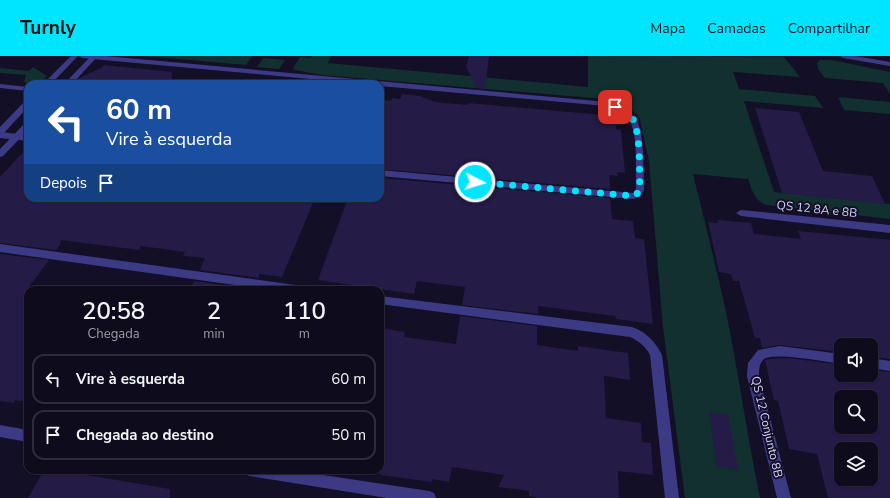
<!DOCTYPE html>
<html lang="pt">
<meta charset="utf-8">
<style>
body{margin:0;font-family:"Nunito Sans",sans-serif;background:#171425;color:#f1f3f6;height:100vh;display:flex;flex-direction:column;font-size:15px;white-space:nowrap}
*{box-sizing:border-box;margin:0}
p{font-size:13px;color:#9b9ba3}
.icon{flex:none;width:22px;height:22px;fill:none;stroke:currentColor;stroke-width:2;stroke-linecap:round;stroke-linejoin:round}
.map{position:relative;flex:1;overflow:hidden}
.sheet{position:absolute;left:24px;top:230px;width:360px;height:188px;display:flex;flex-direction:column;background:#0e0b1c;border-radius:12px;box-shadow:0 1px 3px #0004,0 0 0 1px #2e2b3b}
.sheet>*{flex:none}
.top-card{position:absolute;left:24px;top:24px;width:360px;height:122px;border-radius:12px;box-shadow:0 1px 3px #0004,0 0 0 1px #2e2b3b;background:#1a4fa0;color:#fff;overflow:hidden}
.controls{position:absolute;left:834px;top:282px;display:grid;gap:8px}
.controls a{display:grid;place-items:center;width:44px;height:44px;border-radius:8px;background:#0e0b1c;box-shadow:0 1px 3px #0004,0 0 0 1px #2e2b3b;font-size:20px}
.pin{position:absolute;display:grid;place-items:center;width:34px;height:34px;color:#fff;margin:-17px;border-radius:8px;box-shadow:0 2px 6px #0006}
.me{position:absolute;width:44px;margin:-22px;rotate:95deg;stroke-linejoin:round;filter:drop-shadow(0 0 3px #0008)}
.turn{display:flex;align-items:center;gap:14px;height:84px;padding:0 16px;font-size:18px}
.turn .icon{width:52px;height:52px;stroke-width:2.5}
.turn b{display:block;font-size:28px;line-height:34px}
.then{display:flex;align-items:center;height:38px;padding:0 16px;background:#0003;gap:8px;font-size:15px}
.eta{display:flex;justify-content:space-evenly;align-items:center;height:68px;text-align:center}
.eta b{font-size:24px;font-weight:600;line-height:28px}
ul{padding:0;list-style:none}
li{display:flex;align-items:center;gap:12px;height:50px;margin:0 8px 6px;padding:0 8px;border:2px solid #2e2b3b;border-radius:12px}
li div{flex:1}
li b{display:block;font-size:15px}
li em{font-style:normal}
header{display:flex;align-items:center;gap:24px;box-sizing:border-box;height:56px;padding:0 20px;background:#00e5ff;color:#111}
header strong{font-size:19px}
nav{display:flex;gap:22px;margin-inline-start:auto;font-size:14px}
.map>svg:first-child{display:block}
.green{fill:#12302f}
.building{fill:#241b47;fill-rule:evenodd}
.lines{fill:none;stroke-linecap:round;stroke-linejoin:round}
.minor{fill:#3d3a85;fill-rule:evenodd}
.tertiary{fill:#3d3a85;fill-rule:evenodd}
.route{stroke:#00e5ff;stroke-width:7;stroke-dasharray:0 12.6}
.labels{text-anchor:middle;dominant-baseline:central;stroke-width:4;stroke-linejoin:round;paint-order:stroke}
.street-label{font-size:12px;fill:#d9d4ff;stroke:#130f26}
</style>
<header>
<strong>Turnly</strong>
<nav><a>Mapa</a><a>Camadas</a><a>Compartilhar</a></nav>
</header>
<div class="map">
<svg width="890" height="442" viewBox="0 0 890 442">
<rect width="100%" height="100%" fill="#130f26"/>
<!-- green -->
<g class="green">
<path d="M145,0H252L246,9Z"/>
<path d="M312,0H331L328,7L588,31V0L784,1L800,21L733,16L739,33L815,40L823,52L744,45L774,136L890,148V163L766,149C754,144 752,134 748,123L693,118C704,162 715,207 725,251C738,314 747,379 760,442H685L663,271L649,105L639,60L625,49L605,43L322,19L295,14L293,12L300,1L311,2Z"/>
<path d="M263,2L285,4L279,13L257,11Z"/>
<path d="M820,4H832L890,16V38L883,27L825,22L818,13L817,7Z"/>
<path d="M33,11L47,20L38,28H28L24,26L26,19L0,17V12L29,15Z"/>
<path d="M838,41L890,46V58L844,54Z"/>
</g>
<!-- building -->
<g class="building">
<path d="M469,0H489L485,33L476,32L466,10Z"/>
<path d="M104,9L172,16L171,28H74L79,22L101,12Z"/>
<path d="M402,38L420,40L436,46L467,49L468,47L615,60L616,73L621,74L625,117L617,116L618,120L609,119L610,133L380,113V43L391,45L392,42L400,43Z"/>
<path d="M755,52L799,56L823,115L872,120L885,148L782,137Z"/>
<path d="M28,91V142H315L282,221L259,218V222L200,214L205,202L183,200L185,196L141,190L139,194L61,184L60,189L56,194L0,187V121Z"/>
<path d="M380,122L610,142L612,163L633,165L635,182L644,183L653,268L616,263L615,260L538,250V258L462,249L465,231L417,225L414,238L318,224L348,142H380Z"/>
<path d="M717,164L751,167L754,178L801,183L798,175L890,184V303L871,301V289H841V296L780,289L762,292L760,282H755L739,225H733L731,218L719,216L708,166L718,167Z"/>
<path d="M0,198L49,204L28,232V346L15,344L14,347L0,345Z"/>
<path d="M194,225L258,234H190Z"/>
<path d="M460,260L537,270V289L578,295V290L628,297L630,324L604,320L606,362L641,367L642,386L651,387L653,419L618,415L619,442H540L529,440V435L498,431L504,419L452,411L449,426L432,423V426L380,419V272L405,276L404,281L456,288Z"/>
<path d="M789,302L841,309V319H871V314L890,316V442H828L817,398L789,393L778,345L774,344L765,304L770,303ZM841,341H871V371H841ZM841,393H871V423H841Z"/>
<path d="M709,356L728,358L738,414L716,410Z"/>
<path d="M44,414H76L75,417L170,433V442H28Z"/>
</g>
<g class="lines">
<!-- minor -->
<g class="minor">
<path d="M79,0H105L607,46L622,51L631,57L638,67L641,76L643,96L644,134L639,141L633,143L380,120V114L633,137L636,133C635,115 639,77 628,62C623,56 613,53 606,50L380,30V28H364L82,2Z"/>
<path d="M0,28L28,31V35L0,32Z"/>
<path d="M0,76L28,79V85L0,82Z"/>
<path d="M741,154L890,169V177L741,160L736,157Z"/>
<path d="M0,188L302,230L306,231L307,234H271L0,196Z"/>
<path d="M380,240L632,271C646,276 655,285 662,299L679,442H665L650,299C646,291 639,285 630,281L380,248Z"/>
<path d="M780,290L841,298V308C827,306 775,296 764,303C759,307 759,314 759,320L791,442H777L747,320L748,307L758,294Z"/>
<path d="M871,302L890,305V315L871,312Z"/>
<path d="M0,369L28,374V386L0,381Z"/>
<path d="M243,414H290L429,435L434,437L436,442H387L249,420L245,418Z"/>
</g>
<!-- tertiary -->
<g class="tertiary">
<path d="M71,0H78L51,28H43Z"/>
<path d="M91,0H98L72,28H64Z"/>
<path d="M840,0H855L890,6V10L843,2Z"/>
<path d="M25,45H28V51L3,78L0,79V71Z"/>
<path d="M28,66V74L3,100L0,101V93L25,67Z"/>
</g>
</g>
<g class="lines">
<!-- route -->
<path class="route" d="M475,126L633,140L636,139L640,134C639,115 641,80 633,63C629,57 621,54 615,51"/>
</g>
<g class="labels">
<!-- street labels -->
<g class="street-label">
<text transform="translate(817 153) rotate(6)">QS 12 8A e 8B</text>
<text transform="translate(767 371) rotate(77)">QS 12 Conjunto 8B</text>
</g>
</g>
</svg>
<div class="controls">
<a><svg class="icon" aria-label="sound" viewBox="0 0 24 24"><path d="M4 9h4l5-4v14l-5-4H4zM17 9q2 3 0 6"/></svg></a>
<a><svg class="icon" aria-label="search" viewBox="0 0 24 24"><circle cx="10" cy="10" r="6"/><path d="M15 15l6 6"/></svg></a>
<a><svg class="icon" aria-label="layers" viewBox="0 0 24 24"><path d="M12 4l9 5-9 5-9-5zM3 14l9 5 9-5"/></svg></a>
</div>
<div class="pin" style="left:615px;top:51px;background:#d93025"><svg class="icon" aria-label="arrive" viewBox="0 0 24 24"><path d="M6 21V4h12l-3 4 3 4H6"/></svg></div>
<svg class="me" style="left:475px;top:126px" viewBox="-20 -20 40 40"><circle r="17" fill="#00e5ff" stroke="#fff" stroke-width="3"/><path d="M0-11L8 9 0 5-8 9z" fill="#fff"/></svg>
<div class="top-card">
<div class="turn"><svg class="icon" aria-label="left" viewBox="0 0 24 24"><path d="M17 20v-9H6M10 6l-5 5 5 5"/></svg><div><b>60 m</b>Vire à esquerda</div></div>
<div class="then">Depois<svg class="icon" aria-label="arrive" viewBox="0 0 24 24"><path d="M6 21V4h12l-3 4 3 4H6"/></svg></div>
</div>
<section class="sheet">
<div class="eta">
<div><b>20:58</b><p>Chegada</p></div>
<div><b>2</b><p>min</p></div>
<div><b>110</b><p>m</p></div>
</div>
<ul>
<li><svg class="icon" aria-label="left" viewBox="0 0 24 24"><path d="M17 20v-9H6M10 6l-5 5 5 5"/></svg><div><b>Vire à esquerda</b></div><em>60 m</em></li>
<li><svg class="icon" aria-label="arrive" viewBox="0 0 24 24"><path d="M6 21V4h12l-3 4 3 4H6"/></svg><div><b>Chegada ao destino</b></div><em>50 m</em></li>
</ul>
</section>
</div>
